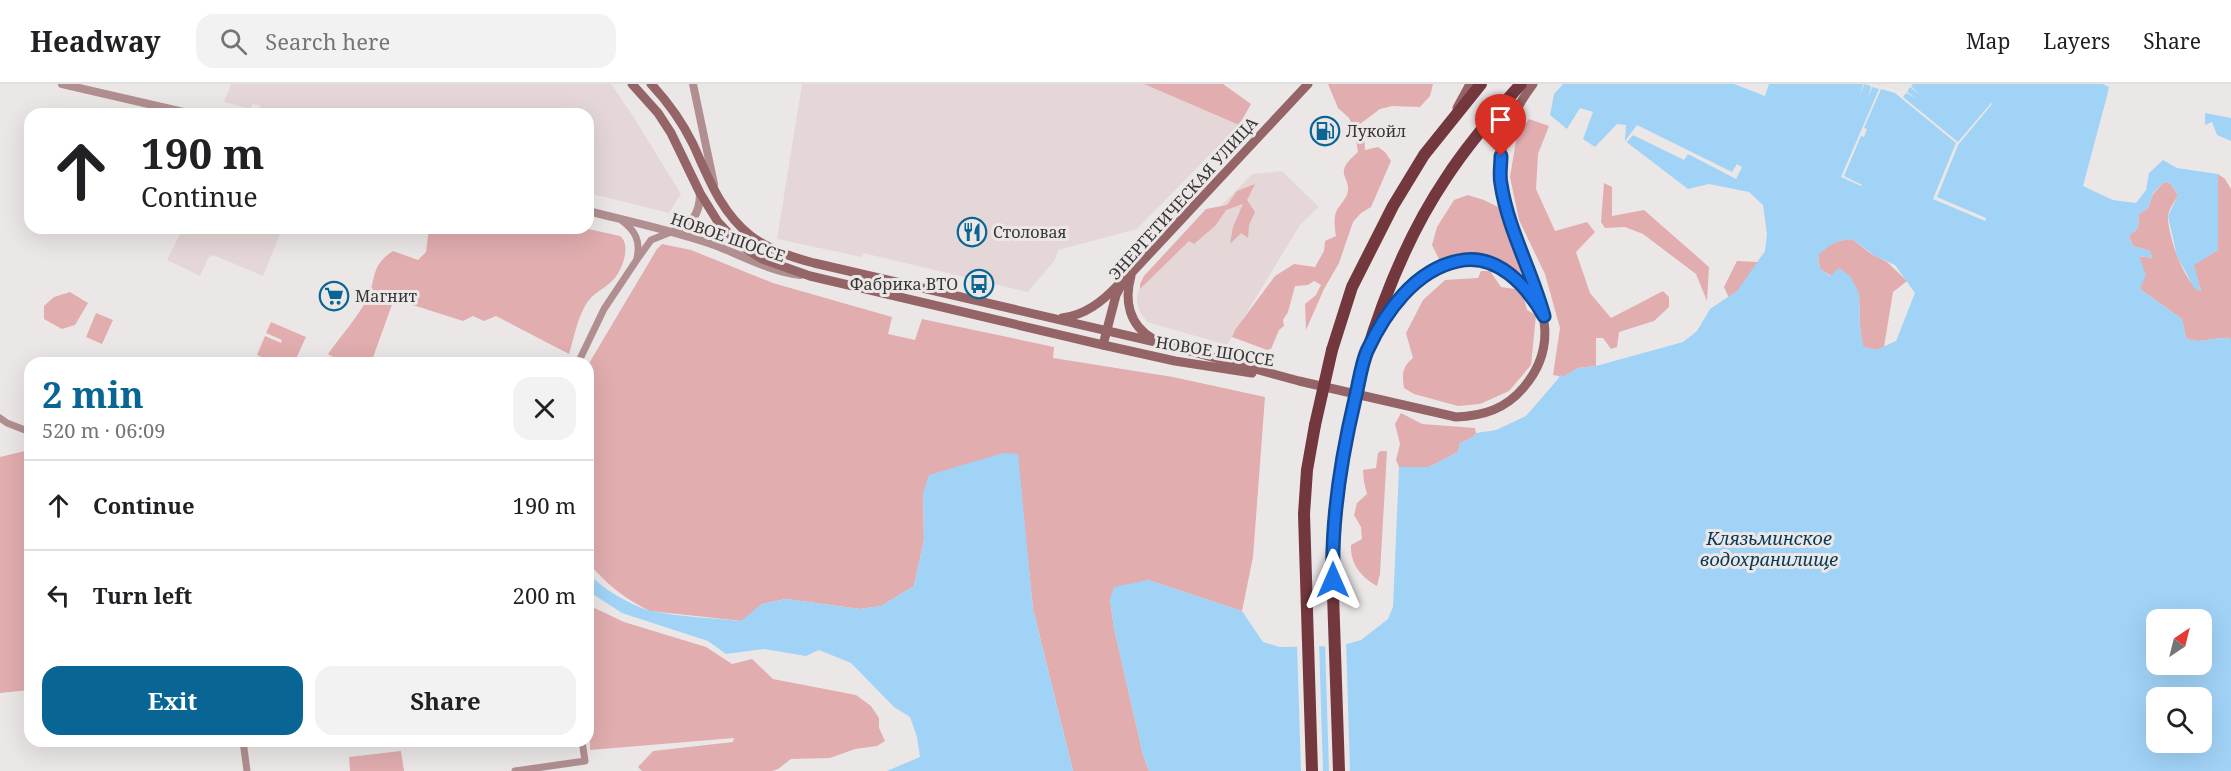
<!DOCTYPE html>
<meta charset="utf-8">
<style>
body{margin:0;font-family:"Noto Serif",serif;background:#f2f2f2;color:#202124;height:100vh;display:flex;flex-direction:column;font-size:22px;white-space:nowrap}
*{box-sizing:border-box;margin:0}
p{font-size:20px;color:#757577}
.icon{flex:none;width:33px;height:33px;fill:none;stroke:currentColor;stroke-width:2;stroke-linecap:round;stroke-linejoin:round}
.map{position:relative;flex:1;overflow:hidden}
.panel{position:absolute;left:24px;top:273px;width:570px;height:390px;display:flex;flex-direction:column;background:#fff;border-radius:18px;box-shadow:0 6px 24px #0002}
.panel>*{flex:none}
.guide{position:absolute;left:24px;top:24px;width:570px;height:126px;border-radius:18px;box-shadow:0 6px 24px #0002;background:#fff;color:#202124;overflow:hidden}
.needle{width:39px;rotate:35deg}
.controls{position:absolute;left:2146px;top:525px;display:grid;gap:12px}
.controls a{display:grid;place-items:center;width:66px;height:66px;border-radius:12px;background:#fff;box-shadow:0 6px 24px #0002;font-size:30px}
.pin{position:absolute;display:grid;place-items:center;width:51px;height:51px;color:#fff;margin:-62px -26px;border-radius:50% 50% 50% 0;rotate:-45deg;box-shadow:0 0 6px #0007}
.pin .icon{rotate:45deg}
.me{position:absolute;width:66px;margin:-33px;rotate:0deg;stroke-linejoin:round;filter:drop-shadow(0 0 4px #0008)}
.turn{display:flex;align-items:center;gap:21px;height:126px;padding:0 18px;font-size:27px}
.turn .icon{width:78px;height:78px;stroke-width:2.5}
.turn b{display:block;font-size:42px;line-height:51px}
.round{display:grid;place-items:center;flex:none;width:63px;height:63px;border-radius:18px;background:#f2f2f2}
.head{display:flex;align-items:center;justify-content:space-between;height:102px;padding:0 18px}
h1{font-size:36px;font-weight:700;line-height:45px;color:#086594}
.action{display:flex;gap:12px;margin-top:auto;padding:12px 18px}
.action a{flex:1;height:69px;border-radius:18px;background:#086594;color:#fff;font-size:24px;font-weight:700;line-height:69px;text-align:center}
.action a+a{background:#f2f2f2;color:#202124}
ul{padding:0;list-style:none}
li{display:flex;align-items:center;gap:18px;height:90px;padding:0 18px;border-top:2px solid #e0e0e0}
li div{flex:1}
li b{display:block;font-size:22px}
li em{font-style:normal}
header{display:flex;align-items:center;gap:36px;box-sizing:border-box;height:84px;padding:0 30px;background:#fff;border-bottom:2px solid #e0e0e0}
header strong{font-size:28px}
nav{display:flex;gap:33px;margin-inline-start:auto;font-size:21px}
.search{width:420px;height:54px;background:#f2f2f2;display:flex;align-items:center;gap:15px;box-sizing:border-box;padding:0 21px;border-radius:18px;color:#757577;font-size:22px}
.map>svg:first-child{display:block}
.built{fill:#e5d7d7}
.green{fill:#e1adaf}
.water{fill:#a1d3f7;fill-rule:evenodd}
.pier{fill:#ece7e7}
.lines{fill:none;stroke-linecap:round;stroke-linejoin:round}
.minor{stroke:#b18f91;stroke-width:7}
.tertiary{stroke:#b18f91;stroke-width:8}
.secondary{stroke:#946467;stroke-width:9}
.trunk{stroke:#73383e;stroke-width:12}
.trunk-bridge{stroke:#73383e;stroke-width:12}
.route-casing{stroke:#114b97;stroke-width:15}
.route{stroke:#1a73e8;stroke-width:10}
.labels{text-anchor:middle;dominant-baseline:central;stroke-width:6;stroke-linejoin:round;paint-order:stroke}
.poi-label{font-size:16px;fill:#373535;stroke:#ece7e7;text-anchor:start}
.street-label{font-size:16px;fill:#373535;stroke:#ece7e7}
.water-label{font-size:18px;font-style:italic;fill:#053a57;stroke:#ece7e7}
</style>
<header>
<strong>Headway</strong>
<div class="search"><svg class="icon" aria-label="search" viewBox="0 0 24 24"><circle cx="10" cy="10" r="6"/><path d="M15 15l6 6"/></svg>Search here</div>
<nav><a>Map</a><a>Layers</a><a>Share</a></nav>
</header>
<div class="map">
<svg width="2231" height="687" viewBox="0 0 2231 687">
<rect width="100%" height="100%" fill="#ece7e7"/>
<!-- built -->
<g class="built">
<path d="M231,0H611L631,29L681,110L669,129L588,109V30H269L259,27L260,21L252,20L251,25L224,18Z"/>
<path d="M802,0H1144L1239,41L1137,145L1058,166L1055,176L1028,208L863,169L862,173L777,155Z"/>
<path d="M1282,87L1319,123L1300,141L1227,261L1147,238L1140,228L1137,219V211L1140,205L1252,90Z"/>
<path d="M183,144H265L280,150L263,192L213,171L209,173L200,192L167,176Z"/>
</g>
<!-- green -->
<g class="green">
<path d="M1144,0H1223L1251,20L1239,41Z"/>
<path d="M1328,0H1433L1430,12L1420,23L1392,22L1380,25L1356,43H1362L1364,49L1365,66L1378,63L1385,68L1391,77L1371,123L1361,129L1353,138L1339,179L1324,205L1306,246L1305,220L1316,211L1321,201L1314,197L1308,201L1295,202L1288,228L1283,236L1284,242L1279,246L1271,265L1267,266L1232,253L1235,246L1275,192L1294,180L1315,183L1324,167L1325,157L1336,152C1335,146 1334,138 1335,132C1336,124 1344,118 1347,111C1353,91 1330,92 1358,68L1354,44L1349,34L1338,24Z"/>
<path d="M1529,35L1549,42L1538,70L1536,105L1555,147L1587,138L1595,148L1576,168L1590,209L1611,234L1663,207L1669,213V223L1654,237L1619,248L1617,263L1611,265L1603,254H1596V282L1578,284L1564,293L1553,291L1560,244L1545,190L1519,136L1510,93L1517,51Z"/>
<path d="M2218,90L2225,95L2231,105V255C2215,251 2201,262 2186,254L2182,235L2140,205L2138,172L2152,174L2150,167L2133,162L2129,152L2138,144L2139,130L2148,124L2153,110L2164,98L2170,99L2178,111C2175,117 2168,126 2168,133C2168,151 2184,200 2201,207L2193,181L2218,166Z"/>
<path d="M1604,99L1612,103V132L1644,126L1709,183L1707,217L1696,190L1643,150L1625,143L1605,144L1601,138Z"/>
<path d="M1255,100L1247,116L1255,128L1249,141L1248,154L1241,149L1230,160L1233,143L1243,120L1226,126L1216,141L1194,160L1189,157L1140,205V200L1144,192L1206,125L1227,121L1237,107Z"/>
<path d="M1468,111L1484,116L1498,123L1525,191L1482,170L1439,175L1432,161L1437,143L1454,116Z"/>
<path d="M429,144H584L620,152C632,161 622,188 612,197C602,207 593,208 585,222C577,236 574,254 569,270L496,232L484,237L473,232L463,237L394,215L371,279C356,279 341,279 328,270C340,253 358,233 367,215C377,194 370,182 393,167L418,176L426,168Z"/>
<path d="M1852,155L1870,169L1887,178L1907,197L1893,208L1884,263L1876,266L1863,263L1860,244L1859,209L1820,185L1818,171C1829,160 1837,156 1852,155Z"/>
<path d="M662,160L691,166L773,199L892,233L888,250L915,256L922,235L1054,263L1053,274L1173,293L1265,313L1253,473L1242,527L1148,496L1110,515L1114,544L1143,671L1149,687H1073L1033,525L1017,370L923,409L924,456L914,502L881,522L860,525L786,515L762,520L742,537L650,527C626,516 604,498 588,478V281L657,165Z"/>
<path d="M1737,177L1758,178L1753,198L1729,214L1724,203Z"/>
<path d="M1481,187H1490L1501,203L1522,206L1527,226L1536,231L1531,281L1509,307L1480,320L1458,322L1414,310L1404,304C1402,290 1402,283 1413,274L1406,249L1423,216L1445,196L1478,194Z"/>
<path d="M70,208L88,219L75,241L62,245L44,235V222L54,213Z"/>
<path d="M96,229L113,236L102,260L86,253Z"/>
<path d="M271,238L306,253L294,279H275L257,271L265,252L281,259L282,256L266,249Z"/>
<path d="M1401,329L1422,340L1475,344L1476,349L1473,353L1460,359L1458,368L1429,383H1399L1396,376L1400,360L1395,340Z"/>
<path d="M25,367L30,369V606L0,609V373Z"/>
<path d="M1381,367H1387L1380,490L1377,502C1361,493 1350,480 1351,461L1362,455L1361,443L1354,431L1357,419L1367,410L1364,398L1363,386L1376,384L1378,369Z"/>
<path d="M588,521L624,538L706,563L732,580L752,575L773,595L856,611L871,622L879,634V644L885,657L877,662L855,665L830,674L791,675L778,685L772,687H642L638,683L653,667L733,658L734,654L590,666Z"/>
<path d="M401,667L404,687H350L349,673Z"/>
</g>
<!-- water -->
<g class="water">
<path d="M1563,0H1734L1765,12L1769,0H1878L1902,6L1907,0H2103L2109,3L2107,12L2083,102L2113,116L2136,119L2146,106L2149,89L2163,76L2177,84L2218,90V166L2194,181L2201,208L2194,204L2177,172L2168,132L2178,111L2170,99L2164,98L2153,109L2148,124L2139,130L2138,144L2129,152L2133,162L2150,167L2153,174L2139,172L2146,191L2140,205L2182,235L2186,254C2201,262 2215,251 2231,255V687H1149L1143,671L1114,544L1110,515L1114,503L1148,496L1242,527L1263,558L1280,563L1340,562L1361,556L1388,535L1393,523L1399,383H1429L1458,368L1460,359L1473,353L1476,349L1496,346L1526,332L1558,295L1560,291L1564,292L1578,284L1596,282L1683,258L1697,247L1710,225L1737,207L1765,167L1767,150L1763,121L1749,108L1709,100L1688,105L1625,57L1626,41L1617,40L1595,63L1583,55L1593,28L1580,24L1567,45L1550,31L1554,10ZM1852,155L1875,172L1895,181L1915,209L1896,257L1876,266L1863,263L1860,244L1859,209L1850,192L1839,184L1830,192L1820,185L1818,172C1829,160 1837,156 1852,155ZM2157,536H2202V580H2157ZM2157,614H2202V658H2157Z"/>
<path d="M2205,29L2231,34V57L2217,51L2212,38L2205,41Z"/>
<path d="M1003,369L1018,370L1033,525L1073,687H887L920,673L917,653L910,633L894,623L851,579L819,566L806,572L764,565L726,570L708,557L622,529L588,507V488C597,502 635,524 652,527C681,533 712,534 741,537L762,520L786,515L860,525L881,522L914,502L924,456L923,409L929,391Z"/>
</g>
<!-- pier -->
<g class="pier">
<path d="M1863,0H1878L1902,6L1907,0H1913L1911,2L1919,10L1910,3L1907,8L1916,14L1906,9L1903,13L1958,58L1991,19L1992,20L1958,61L1937,113L1986,134L1985,137L1933,115L1956,59L1895,9L1881,5L1864,44L1867,45L1864,53L1861,52L1844,92L1862,101L1861,102L1841,93L1879,5L1872,3L1868,15L1871,2L1864,0L1860,12Z"/>
<path d="M1637,41L1732,88L1737,80L1742,83L1736,95L1688,70L1684,76L1633,51L1626,59L1625,57Z"/>
<path d="M1346,557L1350,687H1329L1325,559Z"/>
<path d="M1319,559L1323,687H1301L1297,560Z"/>
</g>
<g class="lines">
<!-- minor -->
<g class="minor">
<path d="M621,136C635,146 641,157 637,174"/>
<path d="M578,279L604,225L636,177L651,156L671,148"/>
<path d="M0,334L7,339L30,348"/>
<path d="M243,657L247,687"/>
<path d="M515,687L585,677L582,657"/>
</g>
<!-- tertiary -->
<g class="tertiary">
<path d="M62,0L192,30"/>
<path d="M693,0L714,100"/>
<path d="M588,127C631,138 675,147 717,162C745,173 770,187 800,191"/>
<path d="M672,148C692,143 700,129 700,109"/>
</g>
<!-- secondary -->
<g class="secondary">
<path d="M632,0L658,29L671,49L700,109L718,138L740,161L762,175L810,192L1103,261L1175,277L1252,289"/>
<path d="M651,0C668,18 682,38 693,60C708,93 721,129 751,152C770,166 791,173 814,179L1164,260L1299,297L1456,333C1483,332 1506,325 1524,303C1567,252 1533,206 1516,154C1512,144 1510,134 1507,124C1505,115 1501,106 1500,97C1498,61 1512,28 1533,0"/>
<path d="M1457,24L1470,0"/>
<path d="M1131,192C1124,217 1129,241 1153,255"/>
<path d="M1062,234C1085,231 1102,218 1118,201"/>
<path d="M1378,247C1401,207 1443,160 1494,182C1513,190 1528,205 1538,222"/>
<path d="M1103,261L1116,211L1123,198L1308,0"/>
</g>
<!-- trunk -->
<g class="trunk">
<path d="M1332,266L1352,203L1393,122L1424,71L1481,0"/>
<path d="M1365,274C1384,211 1409,149 1446,94C1468,60 1494,30 1521,0"/>
<path d="M1312,687L1304,430L1307,386L1315,341"/>
<path d="M1339,687L1332,480L1334,442L1347,348"/>
</g>
<!-- trunk-bridge -->
<g class="trunk-bridge">
<path d="M1315,341L1332,266"/>
<path d="M1347,348L1365,274"/>
</g>
</g>
<g class="lines">
<!-- route casing -->
<g class="route-casing">
<path id="route" d="M1333,496C1331,435 1341,374 1355,315C1359,299 1361,281 1367,267C1385,228 1415,186 1458,177C1497,168 1527,202 1544,232C1532,187 1508,146 1501,100C1499,91 1501,81 1501,72"/>
</g>
<!-- route -->
<use href="#route" class="route"/>
</g>
<!-- icons -->
<defs>
<g id="fuel-ring" transform="scale(1.5)"><circle r="9.5" fill="#ece7e7" stroke="#086594" stroke-width="1.5"/><path d="M-5.5-6h7V0h2V4h1.3V-2.5L3-4.5l.8-.8L6-3V5H2.5V1h-1V6h-7ZM-4.2-4.7v3.2H.2V-4.7Z" fill="#086594"/></g>
<g id="restaurant-ring" transform="scale(1.5)"><circle r="9.5" fill="#ece7e7" stroke="#086594" stroke-width="1.5"/><path d="M-5-6h1v4h1v-4h1v4h1v-4h1v5L-1.5 .5V6h-2V.5L-5-1ZM5-6V6H3V1.5H1.5Q1.5-4 5-6Z" fill="#086594"/></g>
<g id="bus-ring" transform="scale(1.5)"><circle r="9.5" fill="#ece7e7" stroke="#086594" stroke-width="1.5"/><path d="M-5-6H5V4H4V6H2V4H-2V6H-4V4H-5ZM-3.5-4V0h7V-4ZM-3.5 1.2v1.5H-2V1.2ZM2 1.2v1.5H3.5V1.2Z" fill="#086594"/></g>
<g id="supermarket-ring" transform="scale(1.5)"><circle r="9.5" fill="#ece7e7" stroke="#086594" stroke-width="1.5"/><path d="M-6-5.5h2.5l.6 2H6L4.5 2H-2.5L-4.4-4H-6ZM-1.5 3.2a1.3 1.3 0 1 0 .1 0ZM3 3.2a1.3 1.3 0 1 0 .1 0Z" fill="#086594"/></g>
</defs>
<g fill-rule="evenodd">
<use href="#fuel-ring" x="1325" y="47"/>
<use href="#restaurant-ring" x="972" y="148"/>
<use href="#bus-ring" x="979" y="200"/>
<use href="#supermarket-ring" x="334" y="212"/>
</g>
<g class="labels">
<!-- poi labels -->
<g class="poi-label">
<text x="1346" y="47">Лукойл</text>
<text x="993" y="148">Столовая</text>
<text x="958" y="200" text-anchor="end">Фабрика ВТО</text>
<text x="355" y="212">Магнит</text>
</g>
<!-- street labels -->
<g class="street-label">
<text transform="translate(1183 114) rotate(-48)">ЭНЕРГЕТИЧЕСКАЯ УЛИЦА</text>
<text transform="translate(728 153) rotate(19)">НОВОЕ ШОССЕ</text>
<text transform="translate(1215 267) rotate(9)">НОВОЕ ШОССЕ</text>
</g>
<!-- water labels -->
<g class="water-label">
<text x="1769" y="454">Клязьминское<tspan x="1769" dy="21">водохранилище</tspan></text>
</g>
</g>
</svg>
<div class="controls">
<a><svg class="needle" viewBox="-14 -14 28 28"><path d="M0-13l5 13h-10z" fill="#e53935"/><path d="M0 13l5-13h-10z" fill="#757577"/></svg></a>
<a><svg class="icon" aria-label="search" viewBox="0 0 24 24"><circle cx="10" cy="10" r="6"/><path d="M15 15l6 6"/></svg></a>
</div>
<div class="pin" style="left:1501px;top:72px;background:#d93025"><svg class="icon" aria-label="arrive" viewBox="0 0 24 24"><path d="M6 21V4h12l-3 4 3 4H6"/></svg></div>
<svg class="me" style="left:1333px;top:496px" viewBox="-20 -20 40 40"><path d="M0-17L14 15 0 8-14 15z" fill="#1a73e8" stroke="#fff" stroke-width="4"/></svg>
<div class="guide">
<div class="turn"><svg class="icon" aria-label="ahead" viewBox="0 0 24 24"><path d="M12 20V5M6 11l6-6 6 6"/></svg><div><b>190 m</b>Continue</div></div>
</div>
<section class="panel">
<div class="head"><div><h1>2 min</h1><p>520 m · 06:09</p></div><a class="round"><svg class="icon" aria-label="close" viewBox="0 0 24 24"><path d="M6 6l12 12M18 6L6 18"/></svg></a></div>
<ul>
<li><svg class="icon" aria-label="ahead" viewBox="0 0 24 24"><path d="M12 20V5M6 11l6-6 6 6"/></svg><div><b>Continue</b></div><em>190 m</em></li>
<li><svg class="icon" aria-label="left" viewBox="0 0 24 24"><path d="M17 20v-9H6M10 6l-5 5 5 5"/></svg><div><b>Turn left</b></div><em>200 m</em></li>
</ul>
<div class="action"><a>Exit</a><a>Share</a></div>
</section>
</div>
